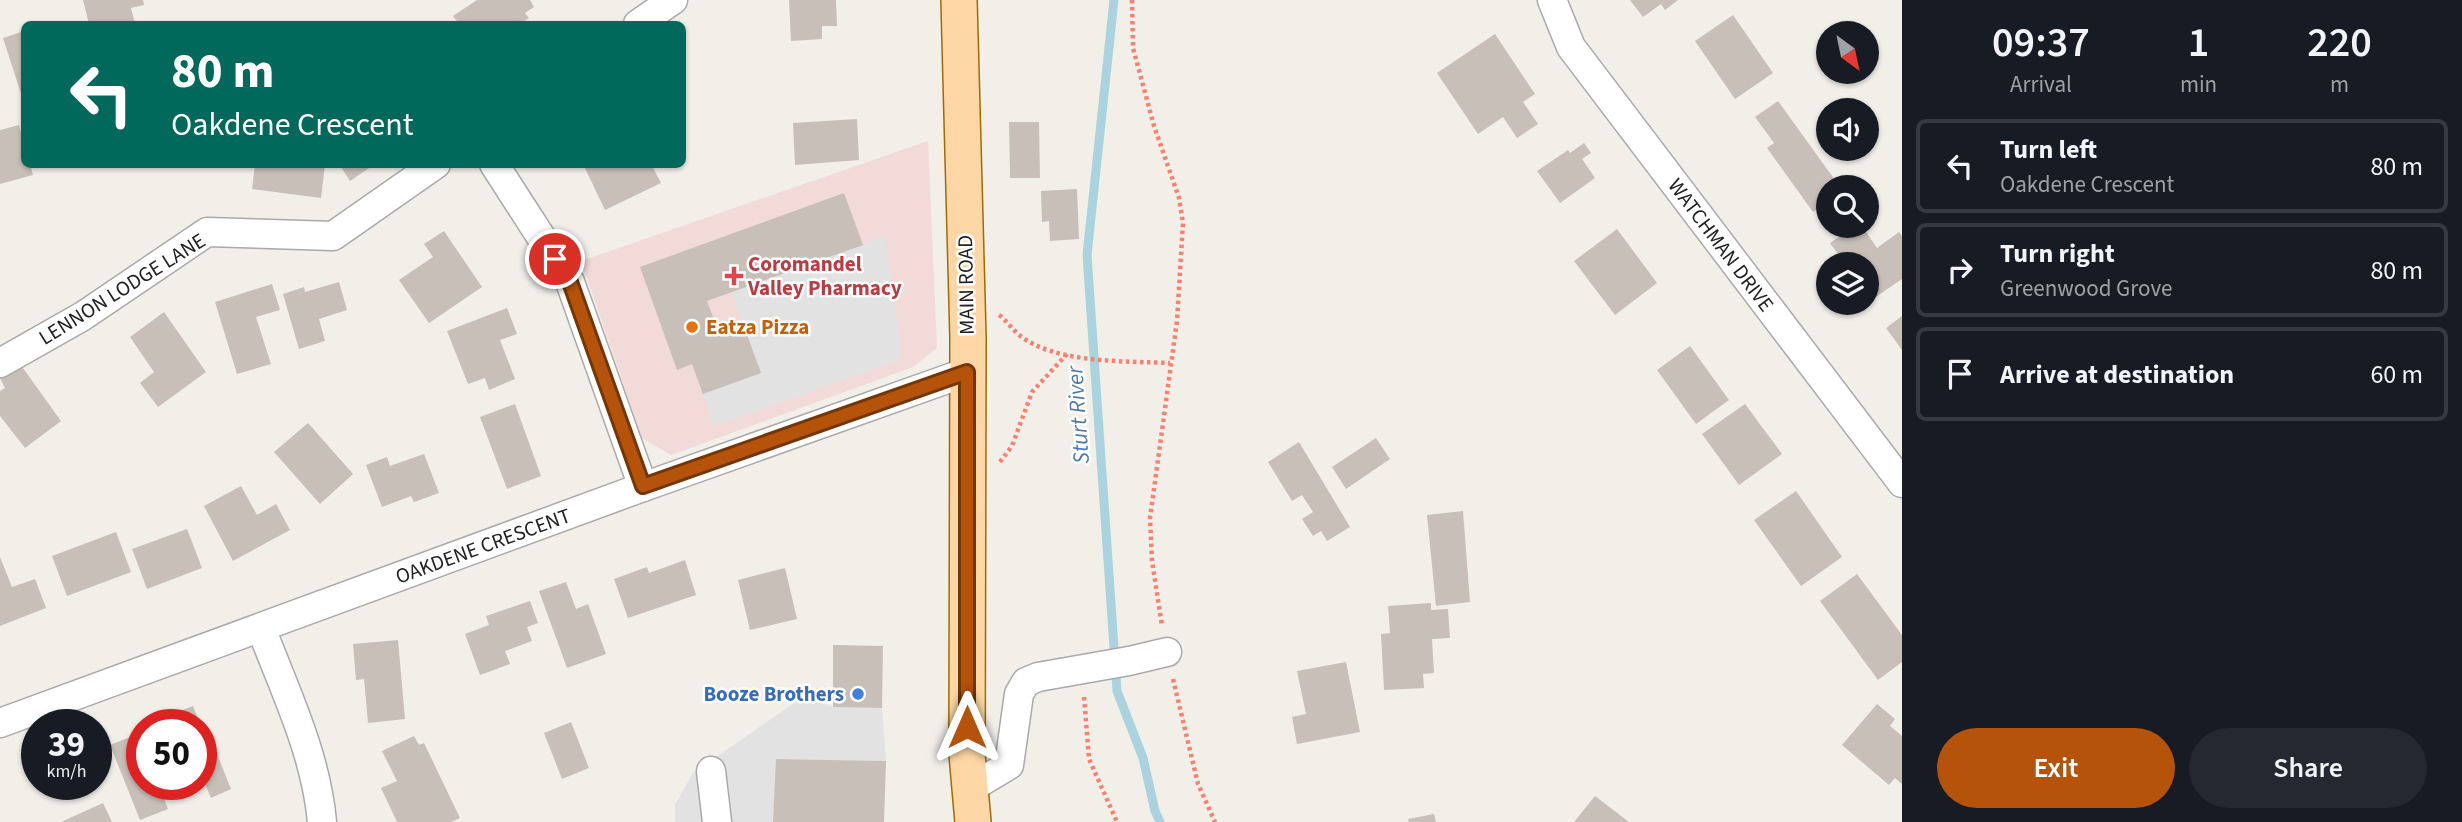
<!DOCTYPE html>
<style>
body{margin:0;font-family:"Source Sans 3",sans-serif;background:#242831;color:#f1f3f6;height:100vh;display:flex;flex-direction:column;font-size:26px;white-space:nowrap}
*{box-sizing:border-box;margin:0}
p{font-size:23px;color:#9ea1a6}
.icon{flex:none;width:38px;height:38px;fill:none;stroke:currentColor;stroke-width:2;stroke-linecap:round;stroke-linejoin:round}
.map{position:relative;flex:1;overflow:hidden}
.drawer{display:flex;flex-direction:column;background:#171b24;width:560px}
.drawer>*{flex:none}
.banner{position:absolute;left:21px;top:21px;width:665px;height:147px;border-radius:10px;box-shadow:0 2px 5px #0004;background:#00695c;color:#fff;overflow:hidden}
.needle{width:46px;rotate:147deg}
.fabs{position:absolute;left:1816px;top:21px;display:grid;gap:14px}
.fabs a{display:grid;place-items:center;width:63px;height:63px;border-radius:50%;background:#171b24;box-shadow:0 2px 5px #0004;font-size:35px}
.speed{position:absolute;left:21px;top:709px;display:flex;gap:14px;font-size:35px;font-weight:700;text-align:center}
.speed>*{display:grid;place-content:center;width:91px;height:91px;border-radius:50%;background:#171b24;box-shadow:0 2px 5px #0004;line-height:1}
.speed small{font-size:18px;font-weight:400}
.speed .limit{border:10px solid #d22;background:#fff;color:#111}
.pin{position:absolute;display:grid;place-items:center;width:60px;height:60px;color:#fff;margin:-30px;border:4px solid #fff;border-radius:50%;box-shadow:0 2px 7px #0007}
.me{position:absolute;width:77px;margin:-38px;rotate:0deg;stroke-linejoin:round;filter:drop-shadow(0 0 5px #0008)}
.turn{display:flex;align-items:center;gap:24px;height:147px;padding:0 35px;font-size:32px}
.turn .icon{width:91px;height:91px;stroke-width:2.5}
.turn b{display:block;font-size:49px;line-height:60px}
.eta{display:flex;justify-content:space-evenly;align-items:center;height:119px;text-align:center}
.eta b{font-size:42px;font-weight:600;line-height:49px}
.primary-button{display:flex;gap:14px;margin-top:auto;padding:14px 35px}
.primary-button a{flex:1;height:80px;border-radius:42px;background:#b45309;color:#fff;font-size:28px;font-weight:600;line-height:80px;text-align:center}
.primary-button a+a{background:#242831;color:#f1f3f6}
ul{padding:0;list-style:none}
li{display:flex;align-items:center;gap:21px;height:94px;margin:0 14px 10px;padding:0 21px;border:4px solid #363941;border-radius:10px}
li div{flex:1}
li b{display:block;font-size:26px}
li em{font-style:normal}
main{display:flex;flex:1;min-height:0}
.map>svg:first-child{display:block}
.commercial{fill:#f2dad9}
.parking{fill:#e2e2e2}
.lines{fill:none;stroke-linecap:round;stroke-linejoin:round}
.stream{stroke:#aad3df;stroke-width:9}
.building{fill:#c7bfb8}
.minor-casing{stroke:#a9a9a9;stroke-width:31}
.major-casing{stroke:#a06b00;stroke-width:38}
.path{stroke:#fa8072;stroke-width:4.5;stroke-dasharray:3.5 3.5;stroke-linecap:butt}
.minor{stroke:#fff;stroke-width:28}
.major{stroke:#fcd6a4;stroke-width:35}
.route-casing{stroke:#753606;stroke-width:18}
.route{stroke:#b45309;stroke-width:12}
.health-dot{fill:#e0444e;stroke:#fff;stroke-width:2.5}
.food-dot{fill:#e8710a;stroke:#fff;stroke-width:2.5}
.shop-dot{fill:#3f7fe0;stroke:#fff;stroke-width:2.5}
.labels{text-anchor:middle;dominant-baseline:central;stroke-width:5;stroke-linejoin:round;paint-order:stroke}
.street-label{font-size:21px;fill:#222;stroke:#fff}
.health-label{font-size:21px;font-weight:bold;fill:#be3a42;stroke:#fff;text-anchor:start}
.food-label{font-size:21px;font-weight:bold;fill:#c56008;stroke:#fff;text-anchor:start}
.shop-label{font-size:21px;font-weight:bold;fill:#366cbe;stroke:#fff;text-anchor:end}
.water-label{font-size:23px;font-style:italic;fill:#4a7aab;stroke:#fff}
</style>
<main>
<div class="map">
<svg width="1902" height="822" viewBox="0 0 1902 822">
<rect width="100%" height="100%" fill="#f2efe9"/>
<!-- commercial -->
<path class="commercial" d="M928,141L937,348L913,367L671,455L642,438L581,261Z"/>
<!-- parking -->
<g class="parking">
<path d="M885,236L902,359L714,426L703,394L761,373L731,292Z"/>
<path d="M803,697L833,707L882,708L886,761L777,759L773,822H675V805L693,773Z"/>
</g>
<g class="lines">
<!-- stream -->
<path class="stream" d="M1114,0L1087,255L1117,691L1143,758L1155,811L1160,822"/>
</g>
<!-- building -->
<g class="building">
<path d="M83,0H143L144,5L131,8L135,24H89Z"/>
<path d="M477,0H530L534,7L525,13L529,18L519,24H459L453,16Z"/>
<path d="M789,0H836L837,26H822V39L791,41Z"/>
<path d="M1630,0H1678L1665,10L1661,4L1643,17Z"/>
<path d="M1733,15L1773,73L1735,99L1695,41Z"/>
<path d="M24,31V103L3,38Z"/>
<path d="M1495,34L1535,94L1523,102L1538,124L1517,138L1503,117L1478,134L1437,73Z"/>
<path d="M1778,101L1840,187H1829V201L1813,212L1767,148L1774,143L1755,117Z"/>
<path d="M857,119L859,160L795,165L793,123Z"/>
<path d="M1009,122H1039L1040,178H1010Z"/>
<path d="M19,125L24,145V164H30L33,175L0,184V130Z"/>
<path d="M1584,143L1591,153L1582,159L1595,178L1560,203L1537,171L1568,150L1570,153Z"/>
<path d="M255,164L325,165L321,198L252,189Z"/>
<path d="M339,164H375L350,181Z"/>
<path d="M583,164H651L661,183L605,210Z"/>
<path d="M1077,189L1079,239L1050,241L1049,221L1042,222L1041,191Z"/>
<path d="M844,193L863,245L707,301L719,333L743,324L761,373L703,394L692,364L677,370L640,267Z"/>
<path d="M1855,226H1862L1877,248L1899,232L1902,236V279L1867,303V264H1845L1830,243Z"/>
<path d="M1617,229L1657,283L1615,315L1574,261Z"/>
<path d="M444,231L482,287L429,323L399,280L433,257L424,244Z"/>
<path d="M339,282L347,310L319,319L325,341L299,349L283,294L304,287L305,292Z"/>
<path d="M272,284L280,310L256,317L271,364L237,374L215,302Z"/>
<path d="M507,308L517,334L500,340L515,379L489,390L485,378L468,384L447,331Z"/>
<path d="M164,312L206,372L158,407L140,383L154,372L130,337Z"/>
<path d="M1902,316V350L1886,328Z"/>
<path d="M1690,346L1729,400L1696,424L1657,370Z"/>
<path d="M20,364L61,421L25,448L0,416V391L5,388L0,378Z"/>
<path d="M515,404L541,476L507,489L480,417Z"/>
<path d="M1745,404L1782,454L1739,485L1702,434Z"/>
<path d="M308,423L353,474L320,504L274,452Z"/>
<path d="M1376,438L1390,459L1346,489L1332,467Z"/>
<path d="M1299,442L1350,527L1327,541L1321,531L1313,536L1302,519L1313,512L1302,495L1292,501L1268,462Z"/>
<path d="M424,454L439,493L414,502L411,496L382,507L366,465L387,457L390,466Z"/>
<path d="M241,486L257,515L276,504L290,530L233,561L204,506Z"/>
<path d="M1796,491L1842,557L1801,586L1754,520Z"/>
<path d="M1463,511L1470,602L1436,606L1427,515Z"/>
<path d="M187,529L202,568L147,589L132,549Z"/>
<path d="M116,532L131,572L67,596L52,556Z"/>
<path d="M0,557L12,587L35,579L46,608L0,626Z"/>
<path d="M685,560L696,595L628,618L614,579L647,567L649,573Z"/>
<path d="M785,568L797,619L750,630L738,580Z"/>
<path d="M1857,574L1902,635V662L1878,680L1820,601Z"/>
<path d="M566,582L576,609L588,604L606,654L567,668L539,591Z"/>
<path d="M530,601L538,623L527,627L532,641L505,651L510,664L480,675L465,634L489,625L486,616Z"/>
<path d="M1431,603V610L1448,609L1450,638L1432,639L1434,673L1423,674L1424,688L1384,690L1381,634L1390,633L1388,606Z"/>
<path d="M398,640L405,719L368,723L364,679L356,680L353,644Z"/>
<path d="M833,645L883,646L882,708L833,707Z"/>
<path d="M1346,662L1360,732L1297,744L1292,717L1306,714L1297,671Z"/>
<path d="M1877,704L1895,719L1890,726L1902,736V784L1895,778L1889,785L1842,745Z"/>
<path d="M193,706L200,724H159L157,720Z"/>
<path d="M571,722L589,768L562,779L544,733Z"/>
<path d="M201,727L209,746L213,744L231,789L211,798L203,779L201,780Z"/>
<path d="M138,734L142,744V784H158L168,809L140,820L110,745Z"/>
<path d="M414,736L419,745L424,743L460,818L451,822H397L381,788L397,781L382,751Z"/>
<path d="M776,759L886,761L884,822H773Z"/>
<path d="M1595,796L1629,822H1574Z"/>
<path d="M103,803L112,822H61Z"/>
<path d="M1434,814L1436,822H1409L1408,819Z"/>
</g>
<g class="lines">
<!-- minor casing -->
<g class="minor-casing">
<g id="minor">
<path d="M1552,0L1571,47L1902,483"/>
<path d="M638,24L673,0"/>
<path d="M494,164L570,282L643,487"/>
<path d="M0,363L83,316L207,232L333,236L436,164"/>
<path d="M261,628C285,691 316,754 322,822"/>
<path d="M0,723L643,487L967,372"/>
<path d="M711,771L717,822"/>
<path d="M969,789L1009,765L1019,694L1026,682L1038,677L1129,661L1167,652"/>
</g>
</g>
<!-- major casing -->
<g class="major-casing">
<path id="major" d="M959,0L968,338L967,754L973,822"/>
</g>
<!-- path -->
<g class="path">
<path d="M1132,0L1133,48L1154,126L1179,198L1183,223L1177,321L1150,518L1152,561L1162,626"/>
<path d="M999,315C1006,320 1011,328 1018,334C1053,364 1126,361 1170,363"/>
<path d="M1000,462L1012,446L1032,392L1067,354"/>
<path d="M1173,679L1198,784L1215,822"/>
<path d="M1084,697L1089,759L1117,822"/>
</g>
<!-- minor -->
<use href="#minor" class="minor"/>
<!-- major -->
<use href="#major" class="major"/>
</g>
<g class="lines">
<!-- route casing -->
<g class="route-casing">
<path id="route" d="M555,259L570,282L643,486L967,372V727"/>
</g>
<!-- route -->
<use href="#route" class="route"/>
</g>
<!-- markers -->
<path class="health-dot" d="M730.5 265.5h7v7h7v7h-7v7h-7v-7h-7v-7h7z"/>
<circle class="food-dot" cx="692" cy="327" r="7"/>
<circle class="shop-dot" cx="858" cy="694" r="7"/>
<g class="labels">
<!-- street labels -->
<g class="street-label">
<text transform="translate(1721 245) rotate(53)">WATCHMAN DRIVE</text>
<text transform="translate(966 285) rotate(-91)">MAIN ROAD</text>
<text transform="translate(122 289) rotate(-32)">LENNON LODGE LANE</text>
<text transform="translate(483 546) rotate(-20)">OAKDENE CRESCENT</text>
</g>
<!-- health labels -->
<g class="health-label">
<text x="748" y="264">Coromandel<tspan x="748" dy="24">Valley Pharmacy</tspan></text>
</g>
<!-- food labels -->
<g class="food-label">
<text x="706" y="327">Eatza Pizza</text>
</g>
<!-- shop labels -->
<g class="shop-label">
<text x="844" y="694">Booze Brothers</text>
</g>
<!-- water labels -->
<g class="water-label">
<text transform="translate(1078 415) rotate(-94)">Sturt River</text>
</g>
</g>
</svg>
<div class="fabs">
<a><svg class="needle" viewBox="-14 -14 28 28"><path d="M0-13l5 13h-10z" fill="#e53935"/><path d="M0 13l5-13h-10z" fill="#9ea1a6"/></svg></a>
<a><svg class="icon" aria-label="sound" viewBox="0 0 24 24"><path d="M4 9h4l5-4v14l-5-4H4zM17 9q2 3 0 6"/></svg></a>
<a><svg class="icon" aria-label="search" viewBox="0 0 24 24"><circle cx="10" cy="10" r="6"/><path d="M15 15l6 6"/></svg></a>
<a><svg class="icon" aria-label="layers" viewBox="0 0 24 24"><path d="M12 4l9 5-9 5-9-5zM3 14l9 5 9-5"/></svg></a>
</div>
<div class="speed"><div>39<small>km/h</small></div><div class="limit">50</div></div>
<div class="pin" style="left:555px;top:259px;background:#d93025"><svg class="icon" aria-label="arrive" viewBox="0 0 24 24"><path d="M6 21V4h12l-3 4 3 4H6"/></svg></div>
<svg class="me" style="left:967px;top:727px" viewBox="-20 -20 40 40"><path d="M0-17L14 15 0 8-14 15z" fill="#b45309" stroke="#fff" stroke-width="4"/></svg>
<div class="banner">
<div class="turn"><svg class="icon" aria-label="left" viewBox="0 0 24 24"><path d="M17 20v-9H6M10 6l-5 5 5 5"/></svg><div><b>80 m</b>Oakdene Crescent</div></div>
</div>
</div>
<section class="drawer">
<div class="eta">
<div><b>09:37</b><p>Arrival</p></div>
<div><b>1</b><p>min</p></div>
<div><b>220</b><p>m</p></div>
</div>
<ul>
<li><svg class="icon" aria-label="left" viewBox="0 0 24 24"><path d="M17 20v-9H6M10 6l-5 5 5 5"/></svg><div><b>Turn left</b><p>Oakdene Crescent</p></div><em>80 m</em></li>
<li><svg class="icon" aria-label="right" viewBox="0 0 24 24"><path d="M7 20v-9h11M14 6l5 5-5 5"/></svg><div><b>Turn right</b><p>Greenwood Grove</p></div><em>80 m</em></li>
<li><svg class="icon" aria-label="arrive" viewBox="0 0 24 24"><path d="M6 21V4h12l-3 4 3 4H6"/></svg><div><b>Arrive at destination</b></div><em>60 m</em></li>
</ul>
<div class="primary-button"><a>Exit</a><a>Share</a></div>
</section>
</main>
